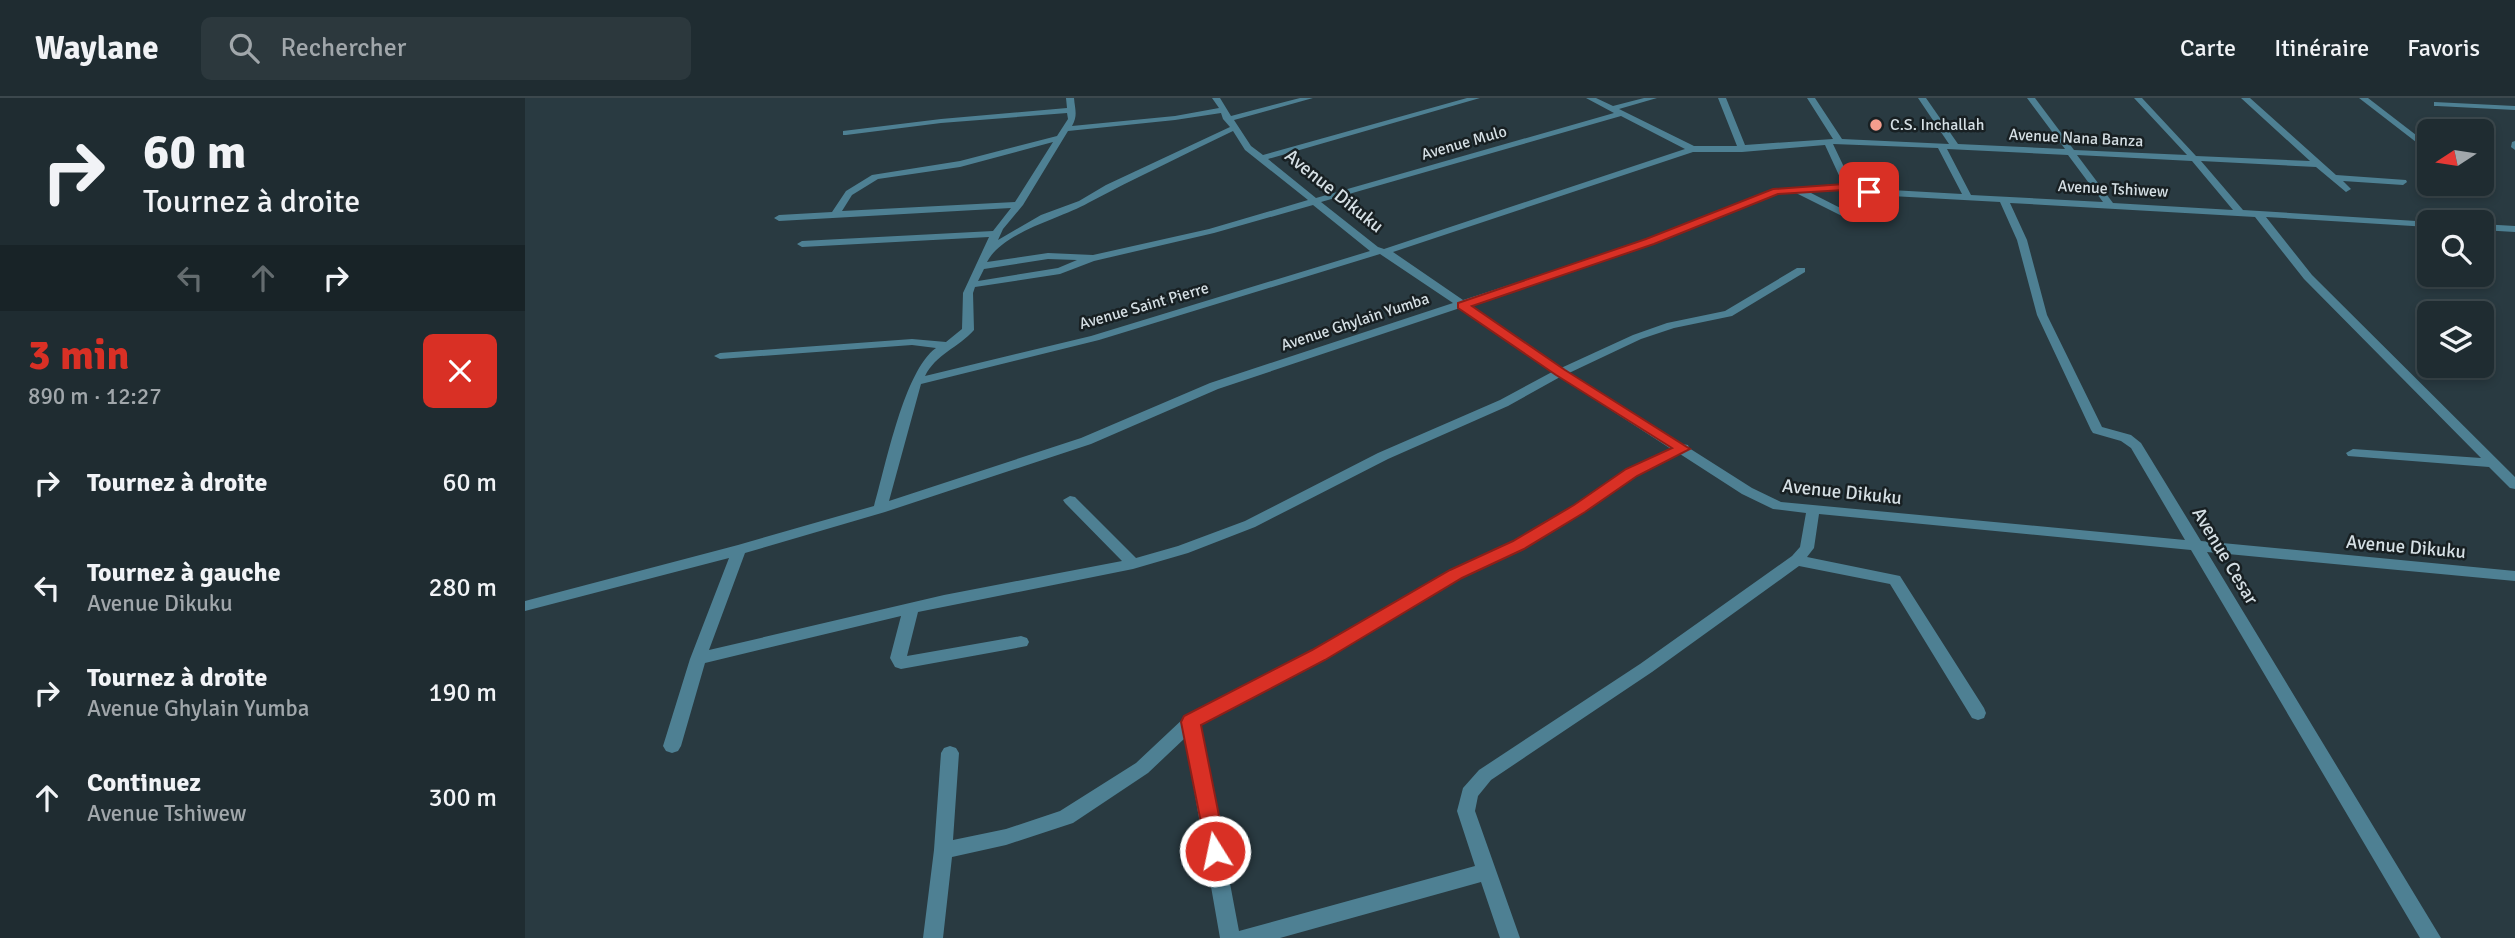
<!DOCTYPE html>
<html lang="fr">
<meta charset="utf-8">
<style>
body{margin:0;font-family:Signika,sans-serif;background:#2c383d;color:#f1f3f6;height:100vh;display:flex;flex-direction:column;font-size:26px;white-space:nowrap}
*{box-sizing:border-box;margin:0}
p{font-size:23px;color:#a1a7ab}
.icon{flex:none;width:38px;height:38px;fill:none;stroke:currentColor;stroke-width:2;stroke-linecap:round;stroke-linejoin:round}
.map{position:relative;flex:1;overflow:hidden}
.sheet{display:flex;flex-direction:column;background:#1f2c31;width:525px}
.sheet>*{flex:none}
.guide{background:#1f2c31;color:#f1f3f6;overflow:hidden}
.needle{width:46px;rotate:258deg}
.controls{position:absolute;left:1892px;top:21px;display:grid;gap:14px}
.controls a{display:grid;place-items:center;width:77px;height:77px;border-radius:10px;background:#1f2c31;box-shadow:0 4px 10px #0003,0 0 0 2px #3c484d;font-size:35px}
.pin{position:absolute;display:grid;place-items:center;width:60px;height:60px;color:#fff;margin:-30px;border-radius:14px;box-shadow:0 4px 10px #0006}
.me{position:absolute;width:77px;margin:-38px;rotate:350deg;stroke-linejoin:round;filter:drop-shadow(0 0 5px #0008)}
.turn{display:flex;align-items:center;gap:24px;height:147px;padding:0 28px;font-size:32px}
.turn .icon{width:91px;height:91px;stroke-width:2.5}
.turn b{display:block;font-size:49px;line-height:60px}
.lanes{display:flex;align-items:center;height:66px;padding:0 28px;background:#0003;justify-content:center;gap:35px;direction:ltr}
.lanes .off{opacity:.35}
.round{display:grid;place-items:center;flex:none;width:74px;height:74px;border-radius:10px;background:#2c383d}
.summary{display:flex;align-items:center;justify-content:space-between;height:119px;padding:0 28px}
h1{font-size:42px;font-weight:700;line-height:52px;color:#d93025}
ul{padding:0;list-style:none}
li{display:flex;align-items:center;gap:21px;height:105px;padding:0 28px}
li div{flex:1}
li b{display:block;font-size:26px}
li em{font-style:normal}
header{display:flex;align-items:center;gap:42px;box-sizing:border-box;height:98px;padding:0 35px;background:#1f2c31;border-bottom:2px solid #3c484d}
header strong{font-size:33px}
nav{display:flex;gap:38px;margin-inline-start:auto;font-size:24px}
.search{width:490px;height:63px;background:#2c383d;display:flex;align-items:center;gap:18px;box-sizing:border-box;padding:0 24px;border-radius:10px;color:#a1a7ab;font-size:26px}
main{display:flex;flex:1;min-height:0}
.map>svg:first-child{display:block}
.lines{fill:none;stroke-linecap:round;stroke-linejoin:round}
.street{fill:#4e8093;fill-rule:evenodd}
.route{fill:#d93025;stroke:#8d1f18;stroke-width:2}
.poi-dot{fill:#f49d8d;stroke:#182023;stroke-width:2.5}
.labels{text-anchor:middle;dominant-baseline:central;stroke-width:5;stroke-linejoin:round;paint-order:stroke}
.far-poi-label{font-size:16px;fill:#d5dfe4;stroke:#182023;text-anchor:start}
.far-street-label{font-size:16px;fill:#d5dfe4;stroke:#182023}
.street-label{font-size:19px;fill:#d5dfe4;stroke:#182023}
</style>
<header>
<strong>Waylane</strong>
<div class="search"><svg class="icon" aria-label="search" viewBox="0 0 24 24"><circle cx="10" cy="10" r="6"/><path d="M15 15l6 6"/></svg>Rechercher</div>
<nav><a>Carte</a><a>Itinéraire</a><a>Favoris</a></nav>
</header>
<main>
<section class="sheet">
<div class="guide">
<div class="turn"><svg class="icon" aria-label="right" viewBox="0 0 24 24"><path d="M7 20v-9h11M14 6l5 5-5 5"/></svg><div><b>60 m</b>Tournez à droite</div></div>
<div class="lanes"><svg class="icon off" aria-label="left" viewBox="0 0 24 24"><path d="M17 20v-9H6M10 6l-5 5 5 5"/></svg><svg class="icon off" aria-label="ahead" viewBox="0 0 24 24"><path d="M12 20V5M6 11l6-6 6 6"/></svg><svg class="icon" aria-label="right" viewBox="0 0 24 24"><path d="M7 20v-9h11M14 6l5 5-5 5"/></svg></div>
</div>
<div class="summary"><div><h1>3 min</h1><p>890 m · 12:27</p></div><a class="round" style="background:#d93025;color:#fff"><svg class="icon" aria-label="close" viewBox="0 0 24 24"><path d="M6 6l12 12M18 6L6 18"/></svg></a></div>
<ul>
<li><svg class="icon" aria-label="right" viewBox="0 0 24 24"><path d="M7 20v-9h11M14 6l5 5-5 5"/></svg><div><b>Tournez à droite</b></div><em>60 m</em></li>
<li><svg class="icon" aria-label="left" viewBox="0 0 24 24"><path d="M17 20v-9H6M10 6l-5 5 5 5"/></svg><div><b>Tournez à gauche</b><p>Avenue Dikuku</p></div><em>280 m</em></li>
<li><svg class="icon" aria-label="right" viewBox="0 0 24 24"><path d="M7 20v-9h11M14 6l5 5-5 5"/></svg><div><b>Tournez à droite</b><p>Avenue Ghylain Yumba</p></div><em>190 m</em></li>
<li><svg class="icon" aria-label="ahead" viewBox="0 0 24 24"><path d="M12 20V5M6 11l6-6 6 6"/></svg><div><b>Continuez</b><p>Avenue Tshiwew</p></div><em>300 m</em></li>
</ul>
</section>
<div class="map">
<svg width="1990" height="840" viewBox="0 0 1990 840">
<rect width="100%" height="100%" fill="#293a41"/>
<g class="lines">
<!-- street -->
<g class="street">
<path d="M541,0H549C550,12 553,17 547,28L650,18L694,10L687,0H695L706,18L775,0H788L709,22L726,48L738,57L942,0H955L743,61L791,100L1089,15L1061,0H1071L1088,8L1119,0H1132L1094,11L1169,48H1212L1193,0H1201L1220,47L1308,41L1282,0H1290L1317,41L1424,46L1393,0H1401L1433,46L1540,51L1502,0H1510L1549,52L1662,57L1609,0H1617L1671,58L1785,63L1716,0H1725L1811,77L1881,82L1882,84L1878,87L1818,83L1826,91L1821,94L1791,69L1676,63L1718,112L1907,124H1904V129L1741,119L1787,177L1990,379V391L1985,390L1964,369L1823,358L1821,355L1828,351L1956,360L1779,181L1730,119L1485,105L1502,142L1522,217L1577,329L1606,337L1616,345L1676,443L1990,473V483L1682,454L1916,840H1895L1666,452L1294,416L1289,450L1282,459L1375,478L1459,610L1461,615L1459,620L1453,622L1447,620L1365,486L1274,468L1127,574L966,682L953,698L950,713L995,840H975L956,784L755,840H695L660,640L623,675L548,725L481,747L427,759L418,840H398L409,752L416,655L419,650L425,648L431,650L434,655L428,742L481,731L535,713L611,665L660,619L787,553L926,472L989,444L1049,408L1102,371L1146,351L1035,279L983,308L863,361L730,429L663,455L608,471L393,514L382,558L496,538L502,540L504,544L502,548L376,571L370,569L365,560L376,518L180,565L156,648L153,653L147,655L141,653L138,648L165,561L204,460L0,513V503L213,447L349,408C361,367 379,273 411,250L387,247L195,261L189,258L195,255L387,241L421,244L437,231L438,195L464,139L277,149L272,146L277,143L468,133L486,110L254,123L249,120L254,117L307,114L321,93L347,77L435,63L532,38L543,21L542,15L416,25L321,37H318V33L416,21L542,10ZM696,15L698,21L705,29L581,87L554,103L516,117L473,142L478,131L498,107L543,33L650,22ZM1096,18L1160,51L859,151L853,149L796,104ZM708,33L720,52L783,102L684,131L568,157L523,155L462,164C477,134 535,121 563,105C610,80 659,57 708,33ZM528,44L490,104L317,113L327,97L353,81L435,69ZM1308,46L1413,50L1437,96L1348,91L1328,88ZM1300,47L1318,86L1249,91L1122,142L938,202L868,154L1168,54H1217ZM1422,51L1543,57L1578,104L1446,97ZM1552,57L1667,63L1708,112L1588,105ZM1319,92L1348,97L1475,104L1492,142L1512,217L1566,332L1568,335L1596,343L1606,350L1660,442L1256,404L1227,390L1164,350L1163,347L1157,346L1044,275L1116,241L1149,230L1207,218L1280,174V170H1272L1200,213L1142,225L1108,237L1036,270L945,207L1128,146L1253,96L1271,95L1327,123H1333V119L1284,94ZM788,107L845,153L566,238L400,278C411,256 433,250 449,232L448,195L450,189L535,176L569,163L689,135ZM855,156L928,205L685,285L556,340L364,403L396,286L574,242ZM523,161L552,162L533,170L453,183L459,171ZM935,210L1027,274L975,302L853,355L720,423L653,448L611,460L550,399L545,398L538,402L540,405L597,463L419,497L184,552L220,455L360,414L566,346L693,291ZM1155,356L1217,396L1248,411L1281,415L1275,449L1267,458L1115,566L954,672L938,690L932,713L950,768L714,833L675,627L799,561L936,480L999,450L1059,414L1112,377Z"/>
<path d="M1834,0H1843L1904,47V54Z"/>
<path d="M1909,4L1990,8V12L1912,8H1909Z"/>
<path d="M1990,43V52L1986,49L1987,44Z"/>
<path d="M1943,86H1953L1965,95L1957,97Z"/>
<path d="M1956,126L1990,128V134L1956,132Z"/>
</g>
</g>
<!-- route -->
<path class="route" d="M1319,86L1349,94L1344,97L1319,92L1253,96L1129,146L947,208L1040,272L1165,351L1112,378L1060,414L999,451L937,480L800,562L676,627L701,753L698,760L690,763L683,760L656,624L659,618L787,552L925,472L988,443L1049,407L1101,371L1147,350L1031,277L933,210V205L1121,141L1248,91Z"/>
<!-- markers -->
<circle class="poi-dot" cx="1351" cy="27" r="7"/>
<g class="labels">
<!-- far-poi labels -->
<g class="far-poi-label">
<text x="1365" y="27">C.S. Inchallah</text>
</g>
<!-- far-street labels -->
<g class="far-street-label">
<text transform="translate(1551 40) rotate(3)">Avenue Nana Banza</text>
<text transform="translate(939 45) rotate(-16)">Avenue Mulo</text>
<text transform="translate(1588 91) rotate(3)">Avenue Tshiwew</text>
<text transform="translate(619 208) rotate(-16)">Avenue Saint Pierre</text>
<text transform="translate(830 224) rotate(-18)">Avenue Ghylain Yumba</text>
</g>
<!-- street labels -->
<g class="street-label">
<text transform="translate(809 93) rotate(39)">Avenue Dikuku</text>
<text transform="translate(1317 394) rotate(6)">Avenue Dikuku</text>
<text transform="translate(1881 449) rotate(5)">Avenue Dikuku</text>
<text transform="translate(1700 458) rotate(59)">Avenue Cesar</text>
</g>
</g>
</svg>
<div class="controls">
<a><svg class="needle" viewBox="-14 -14 28 28"><path d="M0-13l5 13h-10z" fill="#e53935"/><path d="M0 13l5-13h-10z" fill="#a1a7ab"/></svg></a>
<a><svg class="icon" aria-label="search" viewBox="0 0 24 24"><circle cx="10" cy="10" r="6"/><path d="M15 15l6 6"/></svg></a>
<a><svg class="icon" aria-label="layers" viewBox="0 0 24 24"><path d="M12 4l9 5-9 5-9-5zM3 14l9 5 9-5"/></svg></a>
</div>
<div class="pin" style="left:1344px;top:94px;background:#d93025"><svg class="icon" aria-label="arrive" viewBox="0 0 24 24"><path d="M6 21V4h12l-3 4 3 4H6"/></svg></div>
<svg class="me" style="left:690px;top:753px" viewBox="-20 -20 40 40"><circle r="17" fill="#d93025" stroke="#fff" stroke-width="3"/><path d="M0-11L8 9 0 5-8 9z" fill="#fff"/></svg>
</div>
</main>
